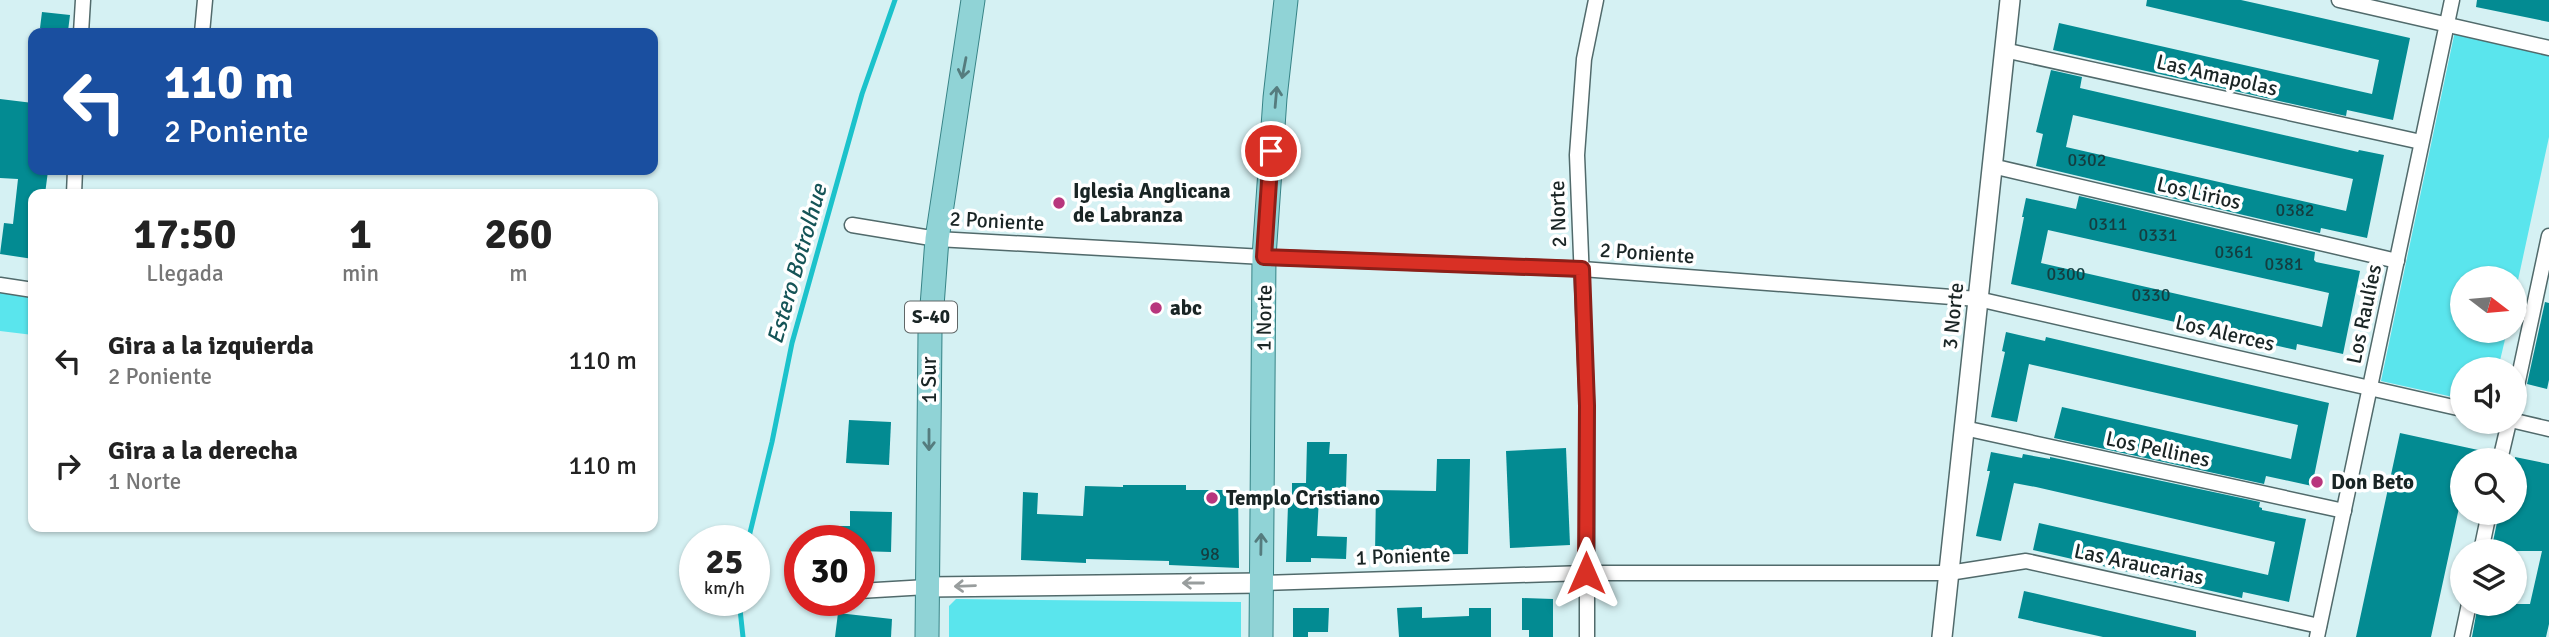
<!DOCTYPE html>
<html lang="es">
<meta charset="utf-8">
<style>
body{margin:0;font-family:Signika,sans-serif;background:#f2f2f2;color:#222;height:100vh;display:flex;flex-direction:column;font-size:26px;white-space:nowrap}
*{box-sizing:border-box;margin:0}
p{font-size:23px;color:#767676}
.icon{flex:none;width:38px;height:38px;fill:none;stroke:currentColor;stroke-width:2;stroke-linecap:round;stroke-linejoin:round}
.map{position:relative;flex:1;overflow:hidden}
.panel{position:absolute;left:28px;top:189px;width:630px;height:343px;display:flex;flex-direction:column;background:#fff;border-radius:14px;box-shadow:0 2px 5px #0004}
.panel>*{flex:none}
.guide{position:absolute;left:28px;top:28px;width:630px;height:147px;border-radius:14px;box-shadow:0 2px 5px #0004;background:#1a4fa0;color:#fff;overflow:hidden}
.needle{width:46px;rotate:106deg}
.controls{position:absolute;left:2450px;top:266px;display:grid;gap:14px}
.controls a{display:grid;place-items:center;width:77px;height:77px;border-radius:50%;background:#fff;box-shadow:0 2px 5px #0004;font-size:35px}
.speed{position:absolute;left:679px;top:525px;display:flex;gap:14px;font-size:35px;font-weight:700;text-align:center}
.speed>*{display:grid;place-content:center;width:91px;height:91px;border-radius:50%;background:#fff;box-shadow:0 2px 5px #0004;line-height:1}
.speed small{font-size:18px;font-weight:400}
.speed .limit{border:10px solid #d22;background:#fff;color:#111}
.pin{position:absolute;display:grid;place-items:center;width:60px;height:60px;color:#fff;margin:-30px;border:4px solid #fff;border-radius:50%;box-shadow:0 2px 7px #0007}
.me{position:absolute;width:77px;margin:-38px;rotate:0deg;stroke-linejoin:round;filter:drop-shadow(0 0 5px #0008)}
.turn{display:flex;align-items:center;gap:24px;height:147px;padding:0 21px;font-size:32px}
.turn .icon{width:91px;height:91px;stroke-width:2.5}
.turn b{display:block;font-size:49px;line-height:60px}
.eta{display:flex;justify-content:space-evenly;align-items:center;height:119px;text-align:center}
.eta b{font-size:42px;font-weight:700;line-height:49px}
ul{padding:0;list-style:none}
li{display:flex;align-items:center;gap:21px;height:105px;padding:0 21px}
li div{flex:1}
li b{display:block;font-size:26px}
li em{font-style:normal}
.map>svg:first-child{display:block}
.green{fill:#5ae5ed}
.lines{fill:none;stroke-linecap:round;stroke-linejoin:round}
.stream{stroke:#1bc2cb;stroke-width:5}
.building{fill:#038b92;fill-rule:evenodd}
.minor-casing{stroke:#516a6b;stroke-width:17}
.tertiary-casing{stroke:#516a6b;stroke-width:22}
.primary-casing{stroke:#378386;stroke-width:25}
.minor{stroke:#fff;stroke-width:14}
.tertiary{stroke:#fff;stroke-width:19}
.primary{stroke:#90d3d6;stroke-width:23}
.oneway{stroke:#557c7e}
.oneway2{stroke:#989d9d}
.route-casing{stroke:#8d1f18;stroke-width:18}
.route{stroke:#d93025;stroke-width:12}
.poi-dot{fill:#b8367d;stroke:#fff;stroke-width:2.5}
.labels{text-anchor:middle;dominant-baseline:central;stroke-width:7;stroke-linejoin:round;paint-order:stroke}
.number-label{font-size:18px;fill:#143e40}
.shield{fill:#fff;stroke:#5f6666;stroke-width:2}
.shield-label{font-size:19px;font-weight:bold;fill:#1a2525}
.street-label{font-size:21px;fill:#1a2525;stroke:#fff}
.poi-label{font-size:21px;font-weight:bold;fill:#1a2525;stroke:#fff;text-anchor:start}
.water-label{font-size:23px;font-style:italic;fill:#155457;stroke:#fff}
</style>
<div class="map">
<svg width="2549" height="637" viewBox="0 0 2549 637">
<rect width="100%" height="100%" fill="#d5f1f3"/>
<!-- green -->
<g class="green">
<path d="M2455,31L2549,51V137L2515,294V278H2462V331H2507L2498,369H2462V399L2381,381Z"/>
<path d="M0,291L33,295V335L0,331Z"/>
<path d="M956,599L1241,602V637H949V606Z"/>
</g>
<g class="lines">
<!-- stream -->
<g class="stream">
<path d="M748,541L772,442L792,343L862,94L895,0"/>
<path d="M739,600L743,637"/>
</g>
</g>
<!-- building -->
<g class="building">
<path d="M2147,0H2241L2410,38L2393,120L2347,110L2346,116L2053,50L2059,23L2372,94L2379,60L2146,6Z"/>
<path d="M2477,0H2549V22L2476,7Z"/>
<path d="M42,12L70,15L68,31L40,28Z"/>
<path d="M2051,70L2082,77L2080,88L2358,152L2359,150L2384,155L2367,238L2321,228L2320,233L2036,166L2043,134L2036,132ZM2073,115L2353,179L2346,211L2066,147Z"/>
<path d="M0,99L33,103V170L48,171L45,194H33V259L0,254L4,223L13,224L18,179L0,178Z"/>
<path d="M2079,196L2315,252L2314,260L2316,262L2360,271L2343,354L2297,344L2296,350L2011,284L2024,217H2022L2026,198L2076,209ZM2048,230L2329,293L2322,327L2041,263Z"/>
<path d="M2545,302L2549,303V380L2547,389L2527,384Z"/>
<path d="M2006,332L2045,341L2046,337L2329,403L2312,486L2266,476L2264,484L2054,438L2062,407L2291,459L2298,425L2029,364L2017,422L1991,417L2005,352L2002,351Z"/>
<path d="M849,420L891,422L889,465L846,463Z"/>
<path d="M2400,433L2492,453L2491,460H2462V494L2431,637H2356Z"/>
<path d="M1307,442H1330L1329,454H1347L1346,488H1332V497H1319L1317,536L1347,537L1346,559L1311,558V562H1286L1288,505H1292V483H1306Z"/>
<path d="M1566,448L1570,545L1510,548L1506,451Z"/>
<path d="M1991,452L2022,458L2023,454L2050,459V457L2260,502L2259,507L2262,508V510L2306,519L2289,602L2243,592L2242,598L2033,550L2039,523L2268,575L2275,542L2036,487L2014,483L2001,541L1976,536L1990,471H1987Z"/>
<path d="M2515,457L2549,464V624L2546,637H2472L2478,604H2530L2542,551H2491L2499,513H2515Z"/>
<path d="M1437,459H1470L1468,554L1375,555L1376,490L1436,491Z"/>
<path d="M1123,485H1186V490H1238L1239,568L1169,565V561L1086,559V563L1021,560L1023,492L1038,493L1037,514L1083,516L1085,486L1123,487Z"/>
<path d="M850,511L892,512L891,552L859,551V541H829V526H850Z"/>
<path d="M2024,591L2196,631V637H2103L2018,618Z"/>
<path d="M1522,598L1553,599V637H1529V630H1522Z"/>
<path d="M1422,607V618L1469,616V608H1491V637H1399L1397,608Z"/>
<path d="M1293,608H1329L1328,632H1308V637H1293Z"/>
<path d="M838,613L892,619L891,637H835Z"/>
</g>
<g class="lines">
<!-- minor casing -->
<g class="minor-casing">
<g id="minor">
<path d="M2339,0L2549,48"/>
<path d="M81,33L83,0"/>
<path d="M202,33L205,0"/>
<path d="M2004,50L2421,142"/>
<path d="M1992,166L2397,261"/>
<path d="M74,194L75,170"/>
<path d="M852,225L937,239L1264,257L1582,269L1978,299L2462,409"/>
<path d="M0,285L33,290"/>
<path d="M2515,395L2549,236"/>
<path d="M2515,421L2549,429"/>
<path d="M1964,428L2344,511"/>
<path d="M2500,460L2509,422"/>
<path d="M2481,551L2489,513"/>
<path d="M1261,583L1586,573H1949L2026,561L2319,626"/>
<path d="M859,591L927,587"/>
<path d="M1587,637V406L1577,155L1584,59L1596,0"/>
<path d="M2317,637L2452,0"/>
<path d="M2462,637L2469,604"/>
</g>
</g>
<!-- tertiary casing -->
<g class="tertiary-casing">
<g id="tertiary">
<path d="M927,587L1261,583"/>
<path d="M1942,637L2010,0"/>
</g>
</g>
<!-- primary casing -->
<g class="primary-casing">
<g id="primary">
<path d="M927,637L930,333L937,239L973,0"/>
<path d="M1261,637L1264,257L1275,98L1286,0"/>
</g>
</g>
<!-- minor -->
<use href="#minor" class="minor"/>
<!-- tertiary -->
<use href="#tertiary" class="tertiary"/>
<!-- primary -->
<use href="#primary" class="primary"/>
</g>
<!-- one-way arrows -->
<defs><path id="oneway-shaft" d="M-6 0H5M1.5-3L5.5 0L1.5 3" fill="none" stroke-width="1.6" stroke-linecap="round" stroke-linejoin="round" transform="scale(1.75)"/></defs>
<g class="oneway">
<use href="#oneway-shaft" transform="translate(964 68) rotate(101)"/>
<use href="#oneway-shaft" transform="translate(1276 97) rotate(-85)"/>
<use href="#oneway-shaft" transform="translate(929 440) rotate(90)"/>
<use href="#oneway-shaft" transform="translate(1261 544) rotate(-89)"/>
</g>
<g class="oneway2">
<use href="#oneway-shaft" transform="translate(1193 583) rotate(180)"/>
<use href="#oneway-shaft" transform="translate(965 586) rotate(178)"/>
</g>
<g class="lines">
<!-- route casing -->
<g class="route-casing">
<path id="route" d="M1271,151L1264,257L1582,269L1587,406L1586,573"/>
</g>
<!-- route -->
<use href="#route" class="route"/>
</g>
<!-- markers -->
<g class="poi-dot">
<circle cx="1059" cy="203" r="7"/>
<circle cx="1156" cy="308" r="7"/>
<circle cx="2317" cy="482" r="7"/>
<circle cx="1212" cy="498" r="7"/>
</g>
<g class="labels">
<!-- number labels -->
<g class="number-label">
<text x="2087" y="160">0302</text>
<text x="2295" y="210">0382</text>
<text x="2108" y="224">0311</text>
<text x="2158" y="235">0331</text>
<text x="2234" y="252">0361</text>
<text x="2284" y="264">0381</text>
<text x="2066" y="274">0300</text>
<text x="2151" y="295">0330</text>
<text x="1210" y="554">98</text>
</g>
<!-- shield labels -->
<rect class="shield" x="905" y="301.5" width="52" height="31" rx="5"/>
<g class="shield-label">
<text x="931" y="317">S-40</text>
</g>
<!-- street labels -->
<g class="street-label">
<text transform="translate(2217 75) rotate(13)">Las Amapolas</text>
<text transform="translate(2199 193) rotate(13)">Los Lirios</text>
<text transform="translate(1558 214) rotate(-92)">2 Norte</text>
<text transform="translate(997 221) rotate(3)">2 Poniente</text>
<text transform="translate(1647 253) rotate(4)">2 Poniente</text>
<text transform="translate(2364 314) rotate(-78)">Los Raulíes</text>
<text transform="translate(1953 316) rotate(-84)">3 Norte</text>
<text transform="translate(1264 318) rotate(-89)">1 Norte</text>
<text transform="translate(2225 333) rotate(13)">Los Alerces</text>
<text transform="translate(929 380) rotate(-90)">1 Sur</text>
<text transform="translate(2158 449) rotate(12)">Los Pellines</text>
<text transform="translate(1403 556) rotate(-2)">1 Poniente</text>
<text transform="translate(2139 564) rotate(12)">Las Araucarias</text>
</g>
<!-- poi labels -->
<g class="poi-label">
<text x="1073" y="191">Iglesia Anglicana<tspan x="1073" dy="24">de Labranza</tspan></text>
<text x="1170" y="308">abc</text>
<text x="2331" y="482">Don Beto</text>
<text x="1226" y="498">Templo Cristiano</text>
</g>
<!-- water labels -->
<g class="water-label">
<text transform="translate(797 264) rotate(-74)">Estero Botrolhue</text>
</g>
</g>
</svg>
<div class="controls">
<a><svg class="needle" viewBox="-14 -14 28 28"><path d="M0-13l5 13h-10z" fill="#e53935"/><path d="M0 13l5-13h-10z" fill="#767676"/></svg></a>
<a><svg class="icon" aria-label="sound" viewBox="0 0 24 24"><path d="M4 9h4l5-4v14l-5-4H4zM17 9q2 3 0 6"/></svg></a>
<a><svg class="icon" aria-label="search" viewBox="0 0 24 24"><circle cx="10" cy="10" r="6"/><path d="M15 15l6 6"/></svg></a>
<a><svg class="icon" aria-label="layers" viewBox="0 0 24 24"><path d="M12 4l9 5-9 5-9-5zM3 14l9 5 9-5"/></svg></a>
</div>
<div class="speed"><div>25<small>km/h</small></div><div class="limit">30</div></div>
<div class="pin" style="left:1271px;top:151px;background:#d93025"><svg class="icon" aria-label="arrive" viewBox="0 0 24 24"><path d="M6 21V4h12l-3 4 3 4H6"/></svg></div>
<svg class="me" style="left:1586px;top:573px" viewBox="-20 -20 40 40"><path d="M0-17L14 15 0 8-14 15z" fill="#d93025" stroke="#fff" stroke-width="4"/></svg>
<div class="guide">
<div class="turn"><svg class="icon" aria-label="left" viewBox="0 0 24 24"><path d="M17 20v-9H6M10 6l-5 5 5 5"/></svg><div><b>110 m</b>2 Poniente</div></div>
</div>
<section class="panel">
<div class="eta">
<div><b>17:50</b><p>Llegada</p></div>
<div><b>1</b><p>min</p></div>
<div><b>260</b><p>m</p></div>
</div>
<ul>
<li><svg class="icon" aria-label="left" viewBox="0 0 24 24"><path d="M17 20v-9H6M10 6l-5 5 5 5"/></svg><div><b>Gira a la izquierda</b><p>2 Poniente</p></div><em>110 m</em></li>
<li><svg class="icon" aria-label="right" viewBox="0 0 24 24"><path d="M7 20v-9h11M14 6l5 5-5 5"/></svg><div><b>Gira a la derecha</b><p>1 Norte</p></div><em>110 m</em></li>
</ul>
</section>
</div>
